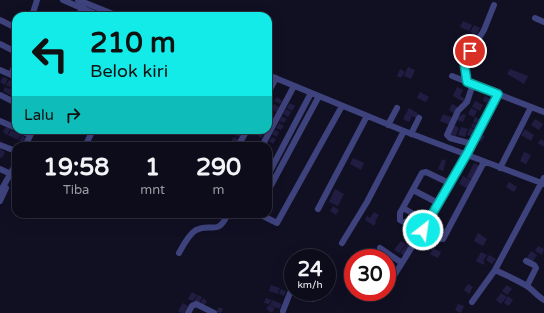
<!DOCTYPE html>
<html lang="id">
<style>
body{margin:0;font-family:"Varela Round",sans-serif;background:#1b1a27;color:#f1f3f6;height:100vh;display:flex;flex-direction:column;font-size:15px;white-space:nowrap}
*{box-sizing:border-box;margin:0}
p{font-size:13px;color:#9a9ba2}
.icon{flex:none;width:22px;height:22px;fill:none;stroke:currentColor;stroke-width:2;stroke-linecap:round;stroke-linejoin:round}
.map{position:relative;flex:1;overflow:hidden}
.sheet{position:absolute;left:12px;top:142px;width:260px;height:76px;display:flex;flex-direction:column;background:#0d0c1a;border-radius:12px;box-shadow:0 4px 16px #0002,0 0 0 1px #2d2c39}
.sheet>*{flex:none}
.hud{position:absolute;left:12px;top:12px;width:260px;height:122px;border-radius:12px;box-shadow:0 4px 16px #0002,0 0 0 1px #2d2c39;background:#12ebe8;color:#111;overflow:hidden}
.speed{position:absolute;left:284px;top:249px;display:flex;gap:8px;font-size:20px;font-weight:700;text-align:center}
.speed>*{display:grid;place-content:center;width:52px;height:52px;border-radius:50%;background:#0d0c1a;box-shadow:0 4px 16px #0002,0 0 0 1px #2d2c39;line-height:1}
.speed small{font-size:10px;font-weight:400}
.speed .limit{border:6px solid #d22;background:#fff;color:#111}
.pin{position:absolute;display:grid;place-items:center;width:34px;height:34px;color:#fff;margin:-17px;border:2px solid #fff;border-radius:50%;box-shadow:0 1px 4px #0007}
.me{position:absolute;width:44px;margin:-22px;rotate:30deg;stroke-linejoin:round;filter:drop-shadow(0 0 3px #0008)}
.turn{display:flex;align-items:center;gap:14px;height:84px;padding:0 12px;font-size:18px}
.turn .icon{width:52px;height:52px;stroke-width:2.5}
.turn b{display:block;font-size:28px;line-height:34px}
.then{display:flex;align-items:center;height:38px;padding:0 12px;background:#0003;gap:8px;font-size:15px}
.eta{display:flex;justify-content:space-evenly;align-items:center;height:68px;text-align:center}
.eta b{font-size:24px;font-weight:700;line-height:28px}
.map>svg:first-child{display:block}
.building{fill:#211d42}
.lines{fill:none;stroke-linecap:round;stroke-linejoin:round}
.street{stroke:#3e437e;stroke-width:6}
.route-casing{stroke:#0c9997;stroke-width:10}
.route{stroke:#12ebe8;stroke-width:7}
</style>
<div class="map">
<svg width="544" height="313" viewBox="0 0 544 313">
<rect width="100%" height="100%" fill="#111023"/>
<path class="building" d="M46,11L57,16H44Z
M463,21L472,25L469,31L460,27Z
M474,25L480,28L476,35L470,32Z
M408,67L415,70L411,79L404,76Z
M400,69L405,72L401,78L397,76Z
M510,69L528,76L524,84L507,74Z
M3,77L8,79L5,85L0,82Z
M9,80L13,82L10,87L6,85Z
M5,87L15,91L12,96L3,91Z
M457,87L463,90L460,96L466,99L464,102L453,96Z
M420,92L429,97L426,102L417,98Z
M485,96L493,101L490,105L483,101Z
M277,97L282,101L280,104L274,101Z
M475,101L483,105L480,111L472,107Z
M290,103L295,106L292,111L287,108Z
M274,104L279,107L277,112L271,109Z
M452,104L459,108L455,114L449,110Z
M409,108L419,114L416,118L412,116L409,122L403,119Z
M471,108L477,111L474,117L468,114Z
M286,109L291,112L288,117L283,114Z
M443,114L453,118L450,125L440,121Z
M462,114L466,115L463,122L457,120L458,115L461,116Z
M282,116L287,119L284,123L279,121Z
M475,117L481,120L479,124L473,122Z
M535,119L543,124L539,130L531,125Z
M279,123L284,126L281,130L276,128Z
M473,123L478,125L476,129L471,127Z
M454,125L459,128L455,137L449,134Z
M6,127L10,129L7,135L3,132Z
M461,127L468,129L465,137L458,135Z
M470,128L475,130L473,137L467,135Z
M525,129L534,135L531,141L521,135Z
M11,130L21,135L18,140L8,135Z
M238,130L242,133L239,137L235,135Z
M252,130L257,132L254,136L249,133Z
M275,130L279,132L277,137L272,134Z
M259,131L264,134L261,138L257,135Z
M480,134L485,136L481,142L477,140Z
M22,135L26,138L23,143L19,140Z
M234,137L239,140L236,144L231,141Z
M272,137L276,139L273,144L269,141Z
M541,139L544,141V147L538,143Z
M0,149L5,152L2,158L0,157Z
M524,152L531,155L526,164L520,161Z
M353,158L364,163L361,170L350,164Z
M442,159L446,161L443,171L438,169Z
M474,163L480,166L472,180L467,177Z
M463,176L472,181L468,189L459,184Z
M509,182L517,187L514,192L506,187Z
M335,189L344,194L338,206L329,202Z
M333,206L339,210L336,215L330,211Z
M374,212L379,215L375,221L376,222L374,226L365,220L367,216L370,218Z
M478,233L487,239L483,246L474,241Z
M401,241L406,244L399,253L394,250Z
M407,244L412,248L405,257L400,253Z
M538,246L544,249L542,255L535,251Z
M373,248L377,252L371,258L368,255Z
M433,248L441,252L438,258L430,254Z
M531,251L537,255L532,263L526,259Z
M481,252L487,255L483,261L485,262L483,265L476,261Z
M489,255L496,259L492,264L486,260Z
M389,258L393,262L390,266L387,264Z
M468,284L473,287L469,294L464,290Z
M271,285L280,288L278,294L269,291Z
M507,285L512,289L507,295L502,291Z
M281,289L286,291L284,296L279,294Z
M192,292L197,295L193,301L188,299Z
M501,293L507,297L501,304L496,300Z
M198,295L202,297L199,304L194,301Z
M508,296L513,300L509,306L504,303Z
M203,298L207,301L204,306L200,304Z
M266,298L271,300L269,304L264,303Z
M272,300L282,304L279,309L270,305Z
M183,303L188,306L184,313H181L178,311Z
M458,304L464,306L461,313L455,310Z
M269,305L275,308L272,313L266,309Z
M219,307L223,309L221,313L216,312Z"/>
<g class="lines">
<path class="street" d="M63,0L100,16
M78,0L118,16
M32,16L37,0
M78,16L83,6
M535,18L544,22
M0,20L16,28
M0,44L16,52
M0,70L16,77
M11,75L16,62
M268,75L404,131L544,184
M452,76L544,112
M467,82L464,62L484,30L494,5
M268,93L276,78
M0,95L16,103
M0,121L16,128
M388,125L397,108
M20,130L30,135
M411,134L419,118
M87,142L93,130
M472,144L450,138L447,135L458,111L467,102L473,84
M0,145L16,151
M25,146L33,130
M238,146L247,130
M262,146L294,86
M500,168L531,107
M0,169L11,174
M268,175L311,93
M544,178L495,270C506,275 517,280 527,286C533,290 537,296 544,300
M449,183L426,172L422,173L400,213V220L438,238L443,239L484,162
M413,190L438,203
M268,191L319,96
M0,192L16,164
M0,201L6,188
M403,208L428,222
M318,209L367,116
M259,214L277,223L342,106
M342,243L367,202L404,131
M380,248L402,263
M179,253C183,246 188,235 196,230C212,222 217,237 228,214
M526,261L534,265L536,268L527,286
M388,285C428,223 464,159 498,94
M297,292L313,299
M472,302L495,270
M283,311L290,293L293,291
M188,313L192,306L196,304L214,313"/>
</g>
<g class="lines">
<defs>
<path id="route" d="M423,230L468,152L498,94L467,82L464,62L470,51"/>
</defs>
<use href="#route" class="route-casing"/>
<use href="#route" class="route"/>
</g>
</svg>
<div class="speed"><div>24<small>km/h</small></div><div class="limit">30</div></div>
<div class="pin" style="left:470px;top:51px;background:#d93025"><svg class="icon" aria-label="arrive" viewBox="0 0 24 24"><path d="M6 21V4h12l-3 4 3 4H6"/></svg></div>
<svg class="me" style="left:423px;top:230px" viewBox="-20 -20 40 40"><circle r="17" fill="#12ebe8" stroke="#fff" stroke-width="3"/><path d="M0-11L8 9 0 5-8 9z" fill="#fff"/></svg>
<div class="hud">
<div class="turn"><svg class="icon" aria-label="left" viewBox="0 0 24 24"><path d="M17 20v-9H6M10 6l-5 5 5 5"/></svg><div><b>210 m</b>Belok kiri</div></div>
<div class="then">Lalu<svg class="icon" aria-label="right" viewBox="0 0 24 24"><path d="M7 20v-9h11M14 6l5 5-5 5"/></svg></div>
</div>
<section class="sheet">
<div class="eta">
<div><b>19:58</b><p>Tiba</p></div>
<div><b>1</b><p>mnt</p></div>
<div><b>290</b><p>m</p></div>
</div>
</section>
</div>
